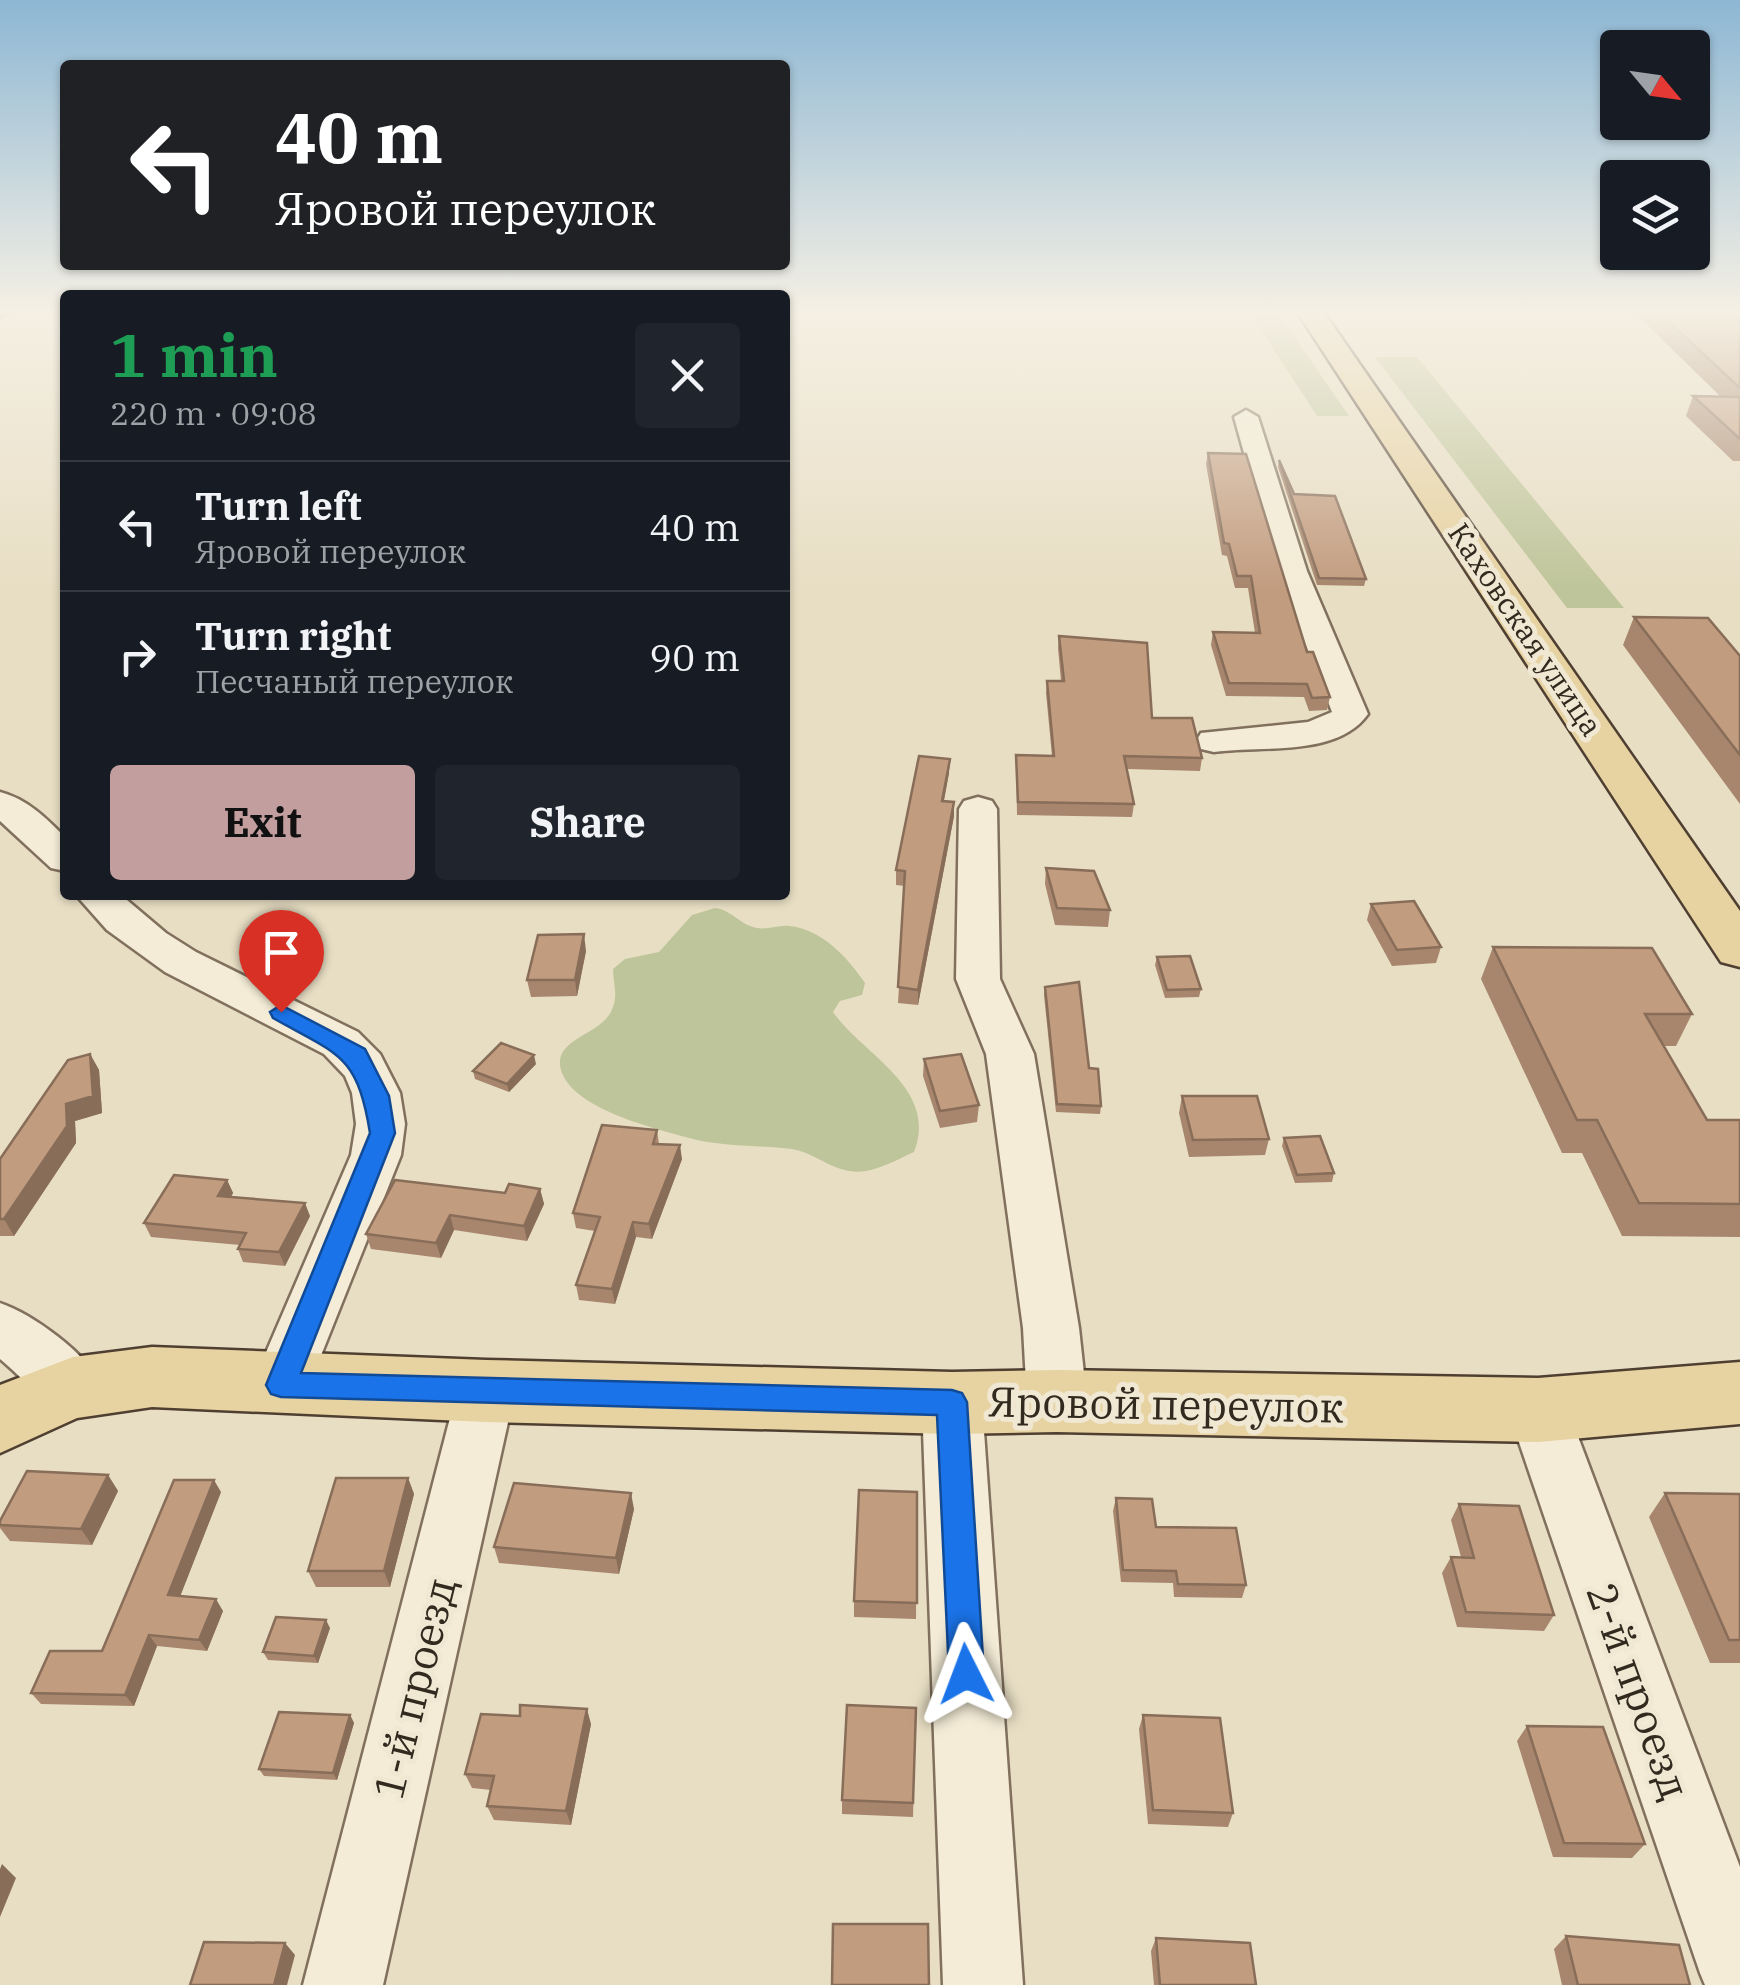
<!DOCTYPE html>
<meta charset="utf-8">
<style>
body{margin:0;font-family:"IBM Plex Serif",serif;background:#20242c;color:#f1f3f6;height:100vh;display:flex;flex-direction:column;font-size:38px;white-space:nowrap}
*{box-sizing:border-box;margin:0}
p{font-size:32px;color:#9ea1a6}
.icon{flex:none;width:55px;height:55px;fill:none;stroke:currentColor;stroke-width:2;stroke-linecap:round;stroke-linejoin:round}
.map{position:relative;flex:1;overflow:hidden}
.panel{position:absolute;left:60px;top:290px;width:730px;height:610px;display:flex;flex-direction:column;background:#171b24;border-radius:10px;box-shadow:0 2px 8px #0004}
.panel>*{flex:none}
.hud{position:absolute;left:60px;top:60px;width:730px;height:210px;border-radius:10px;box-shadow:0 2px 8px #0004;background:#202124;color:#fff;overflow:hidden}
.needle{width:65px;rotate:119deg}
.controls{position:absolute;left:1600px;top:30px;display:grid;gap:20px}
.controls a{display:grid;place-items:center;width:110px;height:110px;border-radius:10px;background:#171b24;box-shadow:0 2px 8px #0004;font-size:50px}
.pin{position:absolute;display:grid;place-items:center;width:85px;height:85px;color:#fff;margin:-102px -42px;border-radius:50% 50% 50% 0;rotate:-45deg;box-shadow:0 0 10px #0007}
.pin .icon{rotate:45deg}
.me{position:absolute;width:110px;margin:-55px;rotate:357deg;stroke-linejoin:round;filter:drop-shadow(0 0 8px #0008)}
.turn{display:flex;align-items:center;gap:35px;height:210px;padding:0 50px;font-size:45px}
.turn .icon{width:130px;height:130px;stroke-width:2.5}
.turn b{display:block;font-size:70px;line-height:85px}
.round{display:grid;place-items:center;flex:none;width:105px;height:105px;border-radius:10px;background:#20242c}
.headline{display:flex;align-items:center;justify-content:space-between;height:170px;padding:0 50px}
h1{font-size:60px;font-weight:700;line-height:75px;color:#1e9e55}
.button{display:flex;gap:20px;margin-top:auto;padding:20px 50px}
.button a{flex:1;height:115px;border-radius:10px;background:#c29e9f;color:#111;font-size:40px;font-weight:700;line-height:115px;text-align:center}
.button a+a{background:#20242c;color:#f1f3f6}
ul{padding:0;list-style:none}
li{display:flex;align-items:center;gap:30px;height:130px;padding:0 50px;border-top:2px solid #363941}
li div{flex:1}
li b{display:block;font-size:38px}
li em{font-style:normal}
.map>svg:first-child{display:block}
.green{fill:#bfc59a}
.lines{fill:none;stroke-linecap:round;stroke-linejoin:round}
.minor-casing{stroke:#80705d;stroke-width:5}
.major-casing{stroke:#4f3f31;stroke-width:5}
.minor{fill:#f4ecd6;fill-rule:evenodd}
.major{fill:#e7d2a1;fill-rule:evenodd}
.wall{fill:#a7866d}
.shaded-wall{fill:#886d59}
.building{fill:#c29c7f;stroke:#886d59;stroke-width:2.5}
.route{fill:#1a73e8;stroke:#114b97;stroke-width:2.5}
.labels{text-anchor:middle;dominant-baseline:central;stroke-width:10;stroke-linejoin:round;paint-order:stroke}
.far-street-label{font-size:30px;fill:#32291f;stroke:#f0e8d3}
.near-street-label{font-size:42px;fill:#32291f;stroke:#f0e8d3}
</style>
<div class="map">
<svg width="1740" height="1985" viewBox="0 0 1740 1985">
<rect width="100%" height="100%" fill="#e8dec4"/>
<path class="green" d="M1248,310H1276L1349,416H1317Z
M1375,357H1417L1624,608H1567Z
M715,908C732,910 740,925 757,928C767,930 779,925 789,926C822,929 848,958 865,983L862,995L840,1001L833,1012C863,1055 939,1088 914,1152C894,1161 871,1175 849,1171C829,1168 812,1152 792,1149C759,1145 725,1147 693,1139C657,1129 565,1108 560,1065C557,1037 605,1034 613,1007C618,994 613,982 613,969L625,959L659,952L692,915Z"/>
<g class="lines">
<defs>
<path id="minor" d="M1246,410L1258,417L1307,571L1368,714C1337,758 1260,745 1214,752L1201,749L1196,741L1201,733L1308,722L1332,712L1277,571L1234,417Z
M0,792C27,799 46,818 65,837V871L51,868L0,821Z
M978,797L992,801L997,809L1000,979L1034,1054L1079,1328L1087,1401L1078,1419L1057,1427L1036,1419L1027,1401L1023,1328L986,1054L956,979L959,809L964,801Z
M76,895H121L166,933L196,952L358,1032L380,1054L400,1093L405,1124L401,1155L302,1403L281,1410L260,1403L252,1385L351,1155L356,1124L352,1093L345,1076L324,1054L165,972L107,930Z
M0,1303C33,1314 87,1354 102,1385L94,1403C53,1417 30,1384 0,1359Z
M486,1366L507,1373L515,1391L383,1985H303L457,1391L465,1373Z
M952,1377L973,1385L982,1403L1023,1985H943L922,1403L931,1385Z
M1538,1384L1559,1392L1568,1410L1740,1867V1985H1705L1700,1973L1508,1410L1517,1392Z"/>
<path id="major" d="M1296,310H1322L1740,911V967L1721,962Z
M152,1347L486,1360L952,1372L1057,1370L1538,1378L1740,1362V1424L1538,1442L1057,1432L952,1434L486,1422L152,1407L77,1418L0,1453V1385L73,1357Z"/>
</defs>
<use href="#minor" class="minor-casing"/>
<use href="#major" class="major-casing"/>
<use href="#minor" class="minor"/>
<use href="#major" class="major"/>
</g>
<path class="wall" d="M1632,310H1740V461H1733L1686,416L1693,396H1720Z
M1208,453L1330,697L1327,710L1309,711L1304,697L1226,696L1211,645L1213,632L1255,633L1248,588H1235L1227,556L1222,555L1206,464Z
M1279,460L1294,494L1366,579L1364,586L1317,585L1278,467Z
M1634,617L1740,656V804L1623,645Z
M1059,636L1152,718L1202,758L1200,771L1127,769L1134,804L1132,817L1017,815L1016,755L1052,756L1046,693L1047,681H1061L1058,648Z
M949,773L944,801L954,802V816L918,1005L898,1003L905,886L896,885V870Z
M1046,868L1110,910L1108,927L1055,925L1045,884Z
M1371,904L1441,947L1436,963L1392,966L1367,920Z
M1493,947L1692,1014L1676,1046H1664L1707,1120H1740V1237L1622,1236L1582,1153H1562L1481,979Z
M586,951L577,996L531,997L527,980Z
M1157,957L1201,989L1199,997L1165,998L1155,965Z
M1045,987L1089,1068L1101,1106L1100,1114L1056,1112L1044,995Z
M90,1054L99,1070L102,1113L75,1121L76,1143L14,1236H0V1159Z
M924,1059L979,1105L977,1122L940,1128L923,1076Z
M536,1064L509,1092L475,1079L473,1071Z
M1182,1096L1269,1139L1265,1155L1189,1157L1179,1113Z
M657,1130L659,1144L682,1159L652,1239L636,1237L615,1304L579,1300L576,1285L595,1231L576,1228L573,1213Z
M1284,1138L1334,1173L1332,1182L1295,1183L1282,1146Z
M227,1180L233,1193L231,1197L310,1216L285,1266L243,1262L238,1249L240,1245L151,1237L144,1223Z
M540,1189L544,1204L527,1241L454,1230L441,1258L371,1249L366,1234L505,1193Z
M108,1475L118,1491L92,1545L10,1541L0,1528V1521Z
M408,1478L414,1494L390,1587H316L308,1571Z
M221,1492L180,1596L223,1611L207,1651L157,1646L134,1706L41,1704L31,1693L102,1651Z
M917,1492L916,1619L854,1617V1601Z
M1665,1493L1740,1494V1663H1710L1649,1517Z
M1116,1498L1156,1527L1246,1585L1242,1598L1174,1597L1173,1583L1121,1582L1113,1511Z
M1459,1504L1554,1615L1544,1631L1457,1627L1442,1573L1451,1557H1461L1451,1520Z
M634,1509L619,1574L499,1563L494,1547Z
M330,1628L318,1663L268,1660L263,1652Z
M916,1708L913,1817L842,1814V1800Z
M350,1715L354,1723L337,1780L264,1776L259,1769Z
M1143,1715L1233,1813L1228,1827L1148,1824L1139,1729Z
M591,1724L571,1825L494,1820L487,1806L491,1790L472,1788L465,1774Z
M1527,1726L1645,1844L1632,1858L1553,1857L1517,1741Z
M1566,1936L1690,1985H1562L1554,1949Z
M1156,1938L1256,1985H1154L1151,1951Z"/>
<path class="shaded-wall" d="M4,310H22L0,320V312Z
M950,759L949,773L941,815L942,801Z
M954,802V816L918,1005V990Z
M584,934L586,951L577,996L575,980Z
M90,1054L99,1070L102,1113L75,1121L76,1143L14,1236L4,1219L66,1104Z
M534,1055L536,1064L509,1092L507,1084Z
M680,1145L682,1159L652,1239L649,1224Z
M227,1180L233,1193L224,1209L218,1196Z
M540,1189L544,1204L527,1241L524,1226Z
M305,1203L310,1216L285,1266L279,1252Z
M450,1215L454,1230L441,1258L436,1243Z
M633,1222L636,1237L615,1304L612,1289Z
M108,1475L118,1491L92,1545L81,1529Z
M408,1478L414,1494L390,1587L384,1571Z
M214,1480L221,1492L176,1607L168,1595Z
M631,1493L634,1509L619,1574L616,1558Z
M216,1599L223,1611L207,1651L199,1640Z
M326,1620L330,1628L318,1663L314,1656Z
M149,1635L157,1646L134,1706L125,1695Z
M587,1709L591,1724L571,1825L566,1811Z
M350,1715L354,1723L337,1780L333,1773Z
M2,1864L16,1878L0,1917V1869Z
M285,1943L295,1955L287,1985H274Z"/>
<path class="building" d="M1656,310H1740V388Z
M1693,396L1740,397V439Z
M1208,453L1246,454L1307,652H1313L1330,697L1312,698L1307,684L1229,683L1213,632L1260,633L1251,576H1237L1229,544L1224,543Z
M1279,460L1294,494L1335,496L1366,579L1319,578Z
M1634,617L1708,618L1740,656V755Z
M1059,636L1147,643L1152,718H1192L1202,758L1124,756L1134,804L1018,802L1016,755L1054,756L1047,681H1064Z
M919,756L950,759L942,801L954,802L918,990L898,987L905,871L896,870Z
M1046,868L1094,871L1110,910L1057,908Z
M1414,901L1441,947L1397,950L1371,904Z
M584,934L575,980H527L538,935Z
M1493,947L1652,948L1692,1014H1645L1707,1120H1740V1204L1639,1203L1597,1120H1577Z
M1190,956L1201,989L1167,990L1157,957Z
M1079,982L1089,1068L1098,1069L1101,1106L1057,1104L1045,987Z
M501,1043L534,1055L507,1084L473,1071Z
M90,1054L93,1096L66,1104L67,1126L4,1219H0V1159L68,1060Z
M961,1054L979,1105L940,1111L924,1059Z
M1182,1096H1257L1269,1139L1193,1140Z
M602,1125L657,1130L653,1144L680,1145L649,1224L633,1222L612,1289L576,1285L600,1217L573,1213Z
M1320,1136L1334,1173L1297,1175L1284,1138Z
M174,1175L227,1180L218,1196L305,1203L279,1252L238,1249L246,1233L144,1223Z
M395,1180L505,1193L509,1184L540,1189L524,1226L450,1215L436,1243L366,1234Z
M27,1471L108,1475L81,1529L0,1525V1521Z
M336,1478H408L384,1571H308Z
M174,1480H214L168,1595L216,1599L199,1640L149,1635L125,1695L31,1693L50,1651H102Z
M514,1483L631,1493L616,1558L494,1547Z
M859,1490L917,1492V1603L854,1601Z
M1665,1493L1740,1494V1640H1729Z
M1116,1498L1152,1499L1156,1527L1236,1528L1246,1585L1178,1584L1176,1571L1123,1570Z
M1459,1504L1519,1506L1554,1615L1466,1612L1451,1557L1474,1558Z
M276,1617L326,1620L314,1656L263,1652Z
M520,1705L587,1709L566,1811L487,1806L494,1776L465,1774L481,1714L520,1716Z
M847,1705L916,1708L913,1803L842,1800Z
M279,1712L350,1715L333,1773L259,1769Z
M1143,1715L1220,1718L1233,1813L1153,1810Z
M1527,1726L1603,1727L1645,1844L1564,1843Z
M833,1924H928L929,1985H832Z
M1566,1936L1679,1945L1690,1985H1578Z
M1156,1938L1250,1943L1256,1985H1160Z
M204,1942L285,1943L274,1985H190Z"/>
<linearGradient id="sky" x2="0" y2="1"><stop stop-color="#8db7d4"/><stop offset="0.53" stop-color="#f5f0e4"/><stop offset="1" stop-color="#f5f0e4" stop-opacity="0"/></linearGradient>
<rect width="1740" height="588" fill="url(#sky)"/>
<path class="route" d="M281,1005L365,1049L389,1096L395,1133L301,1373L952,1390L962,1393L967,1402L984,1674L979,1687L966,1692L954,1687L949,1674L937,1415L281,1397L271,1394L266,1385L370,1133C357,1053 338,1055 273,1018L270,1012Z"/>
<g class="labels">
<g class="far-street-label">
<text transform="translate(1526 629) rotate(56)">Каховская улица</text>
</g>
<g class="near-street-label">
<text transform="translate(1166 1404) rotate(1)">Яровой переулок</text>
<text transform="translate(414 1688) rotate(-76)">1-й проезд</text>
<text transform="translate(1639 1691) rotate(70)">2-й проезд</text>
</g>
</g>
</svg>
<div class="controls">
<a><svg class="needle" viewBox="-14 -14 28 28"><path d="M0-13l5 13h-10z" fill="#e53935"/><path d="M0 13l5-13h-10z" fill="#9ea1a6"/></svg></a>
<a><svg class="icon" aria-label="layers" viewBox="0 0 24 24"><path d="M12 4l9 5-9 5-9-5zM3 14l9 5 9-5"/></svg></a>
</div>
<div class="pin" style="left:281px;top:1012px;background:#d93025"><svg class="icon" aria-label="arrive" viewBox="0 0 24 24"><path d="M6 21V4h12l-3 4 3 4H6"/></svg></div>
<svg class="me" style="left:966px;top:1674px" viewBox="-20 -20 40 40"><path d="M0-17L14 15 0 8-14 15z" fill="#1a73e8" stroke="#fff" stroke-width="4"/></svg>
<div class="hud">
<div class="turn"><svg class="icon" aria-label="left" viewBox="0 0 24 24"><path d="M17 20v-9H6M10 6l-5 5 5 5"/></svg><div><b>40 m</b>Яровой переулок</div></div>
</div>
<section class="panel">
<div class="headline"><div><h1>1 min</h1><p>220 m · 09:08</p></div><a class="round"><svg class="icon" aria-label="close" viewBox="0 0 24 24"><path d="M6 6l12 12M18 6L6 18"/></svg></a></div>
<ul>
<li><svg class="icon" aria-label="left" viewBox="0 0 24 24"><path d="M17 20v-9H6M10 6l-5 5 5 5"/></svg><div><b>Turn left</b><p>Яровой переулок</p></div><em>40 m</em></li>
<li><svg class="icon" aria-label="right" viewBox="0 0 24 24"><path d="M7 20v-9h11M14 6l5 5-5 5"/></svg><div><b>Turn right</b><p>Песчаный переулок</p></div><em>90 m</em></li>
</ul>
<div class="button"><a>Exit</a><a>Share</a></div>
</section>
</div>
